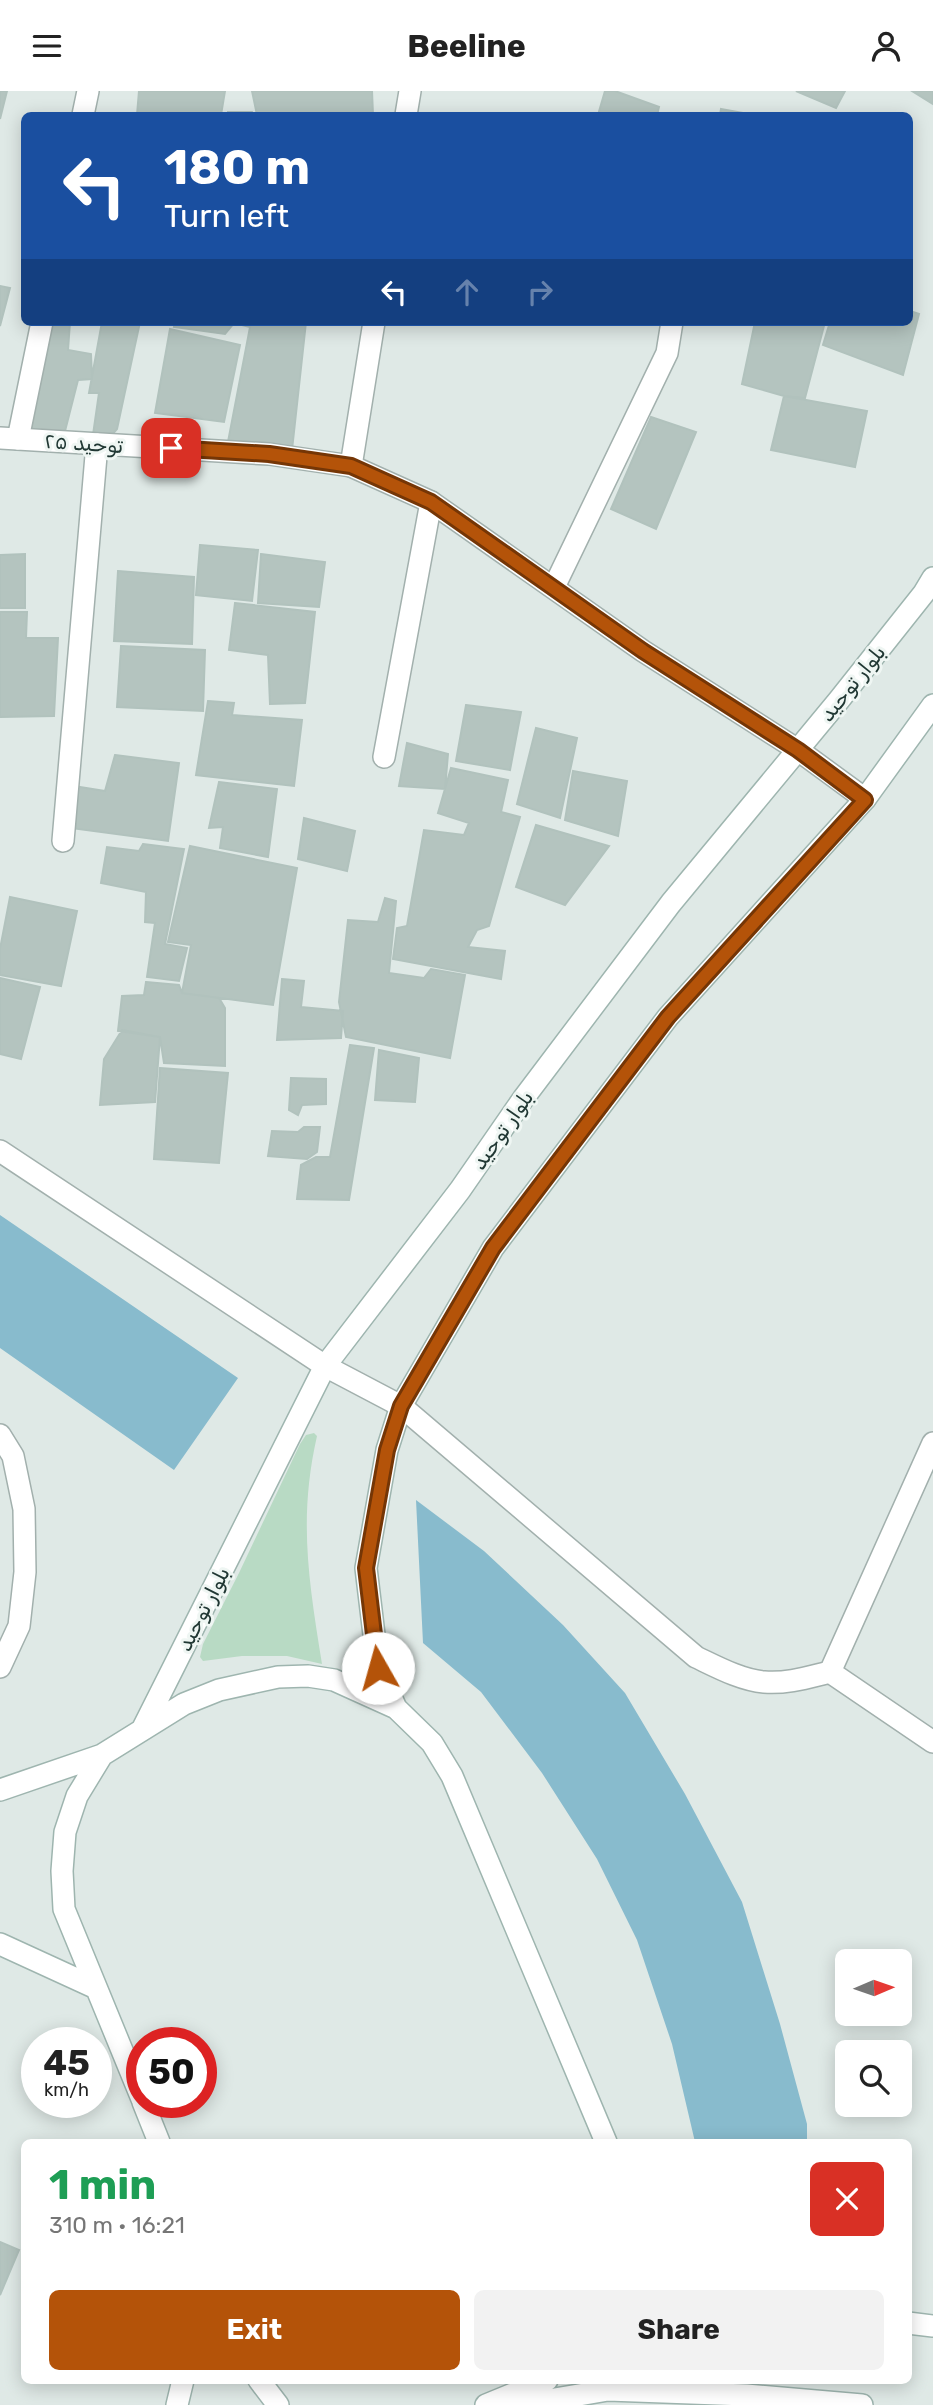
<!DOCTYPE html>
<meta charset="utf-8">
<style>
body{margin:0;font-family:Rubik,Cairo,sans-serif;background:#f2f2f2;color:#222;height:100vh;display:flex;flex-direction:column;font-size:26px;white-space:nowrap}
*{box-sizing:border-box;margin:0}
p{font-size:23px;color:#767676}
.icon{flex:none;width:38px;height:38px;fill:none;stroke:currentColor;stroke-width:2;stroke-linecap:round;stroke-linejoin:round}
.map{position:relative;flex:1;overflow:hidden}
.details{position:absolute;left:21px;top:2048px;width:891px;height:245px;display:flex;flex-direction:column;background:#fff;border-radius:10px;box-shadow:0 4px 18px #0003}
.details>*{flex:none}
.banner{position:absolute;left:21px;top:21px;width:892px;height:214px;border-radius:10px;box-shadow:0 4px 18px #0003;background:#1a4fa0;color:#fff;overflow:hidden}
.needle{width:46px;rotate:88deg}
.tools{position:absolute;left:835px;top:1858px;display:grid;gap:14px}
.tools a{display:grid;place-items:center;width:77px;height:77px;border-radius:10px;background:#fff;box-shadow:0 4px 18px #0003;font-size:35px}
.speed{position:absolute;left:21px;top:1936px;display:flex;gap:14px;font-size:35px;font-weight:700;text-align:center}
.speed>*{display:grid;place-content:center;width:91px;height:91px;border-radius:50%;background:#fff;box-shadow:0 4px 18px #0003;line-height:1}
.speed small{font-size:18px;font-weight:400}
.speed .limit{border:10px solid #d22;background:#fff;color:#111}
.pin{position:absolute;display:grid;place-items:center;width:60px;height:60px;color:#fff;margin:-30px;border-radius:14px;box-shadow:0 4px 10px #0006}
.me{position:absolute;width:77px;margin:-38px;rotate:353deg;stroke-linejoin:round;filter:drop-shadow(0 0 5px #0008)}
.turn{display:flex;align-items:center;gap:24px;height:147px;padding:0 28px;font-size:32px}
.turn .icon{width:91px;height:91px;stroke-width:2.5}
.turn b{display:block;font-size:49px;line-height:60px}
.lanes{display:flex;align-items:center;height:66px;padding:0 28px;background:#0003;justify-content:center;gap:35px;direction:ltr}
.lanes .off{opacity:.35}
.round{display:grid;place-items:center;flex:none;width:74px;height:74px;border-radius:10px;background:#f2f2f2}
.headline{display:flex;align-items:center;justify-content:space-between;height:119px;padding:0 28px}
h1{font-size:42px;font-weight:700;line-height:52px;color:#1e9e55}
.cta{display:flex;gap:14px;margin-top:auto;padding:14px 28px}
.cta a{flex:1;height:80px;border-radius:10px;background:#b45309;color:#fff;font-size:28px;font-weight:700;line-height:80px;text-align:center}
.cta a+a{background:#f2f2f2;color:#222}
header{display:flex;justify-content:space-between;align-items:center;height:91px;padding:0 28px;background:#fff;font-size:32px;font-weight:700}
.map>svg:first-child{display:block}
.green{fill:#b8dac4}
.water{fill:#88bbcd}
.building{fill:#b4c4bf;stroke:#b1c2bd;stroke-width:2}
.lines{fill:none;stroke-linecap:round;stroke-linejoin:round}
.minor-casing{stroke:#a2b0ad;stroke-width:24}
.tertiary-casing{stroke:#a2b0ad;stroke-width:24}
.secondary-casing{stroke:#9eb5af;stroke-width:24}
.minor{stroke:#fff;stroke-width:21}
.tertiary{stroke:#fff;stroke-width:21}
.secondary{stroke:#fff;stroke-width:21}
.route-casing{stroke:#753606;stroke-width:18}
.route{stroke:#b45309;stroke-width:12}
.labels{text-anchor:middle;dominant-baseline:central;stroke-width:6;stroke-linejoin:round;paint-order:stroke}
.street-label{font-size:21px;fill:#213834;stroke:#eff6f3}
</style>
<header><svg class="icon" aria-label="menu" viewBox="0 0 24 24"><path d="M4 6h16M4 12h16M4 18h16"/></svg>Beeline<svg class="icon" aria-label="person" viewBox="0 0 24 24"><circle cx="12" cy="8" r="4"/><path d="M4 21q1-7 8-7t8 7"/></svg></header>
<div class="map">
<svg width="933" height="2314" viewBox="0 0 933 2314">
<rect width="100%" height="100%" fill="#dfe9e6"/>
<path class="green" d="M314,1342L317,1345C298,1428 309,1491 322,1573L287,1565H242L203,1570L200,1566L203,1553L239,1482L300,1353L306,1344Z"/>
<path class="water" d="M0,1124L238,1287L174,1379L0,1257Z
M416,1409L484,1460L563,1534L625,1602L685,1703L742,1811L780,1933L807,2033V2051H695L672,1953L637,1849L597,1768L542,1682L481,1601L423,1552Z"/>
<path class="building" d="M0,0H7L0,28Z
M139,0H225L221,24H137Z
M252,0H372L373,24H257Z
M605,0H615L659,16L657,24H598Z
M796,0H845L836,17Z
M912,0H933V13Z
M721,18L754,24H720Z
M228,21H252L253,24H228Z
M0,195L10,197L0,235Z
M910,220L919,223L903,284L823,254L830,231H910Z
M48,231H70L68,259L91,263L92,288L78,289L64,344L24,342Z
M102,231H140L117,338L110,346L93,344L99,302H89Z
M175,231H251L250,236L234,232L225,243L174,236Z
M251,231H306L292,359L227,356Z
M755,231H825L805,307L784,305L742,293Z
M170,238L240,254L224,331L155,322Z
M784,305L867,320L855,376L771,359Z
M651,326L696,341L656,438L611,418Z
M200,454L258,459L252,510L196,504Z
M25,463V517H0V464Z
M261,463L325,471L319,516L258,512Z
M118,480L194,486L192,553L114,550Z
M235,512L315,521L305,612L270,613L268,564L229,559Z
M0,521H27L26,547H58L54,625L0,626Z
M121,555L205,559L203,620L117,616Z
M208,610L234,612L232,624L302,629L294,695L196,684Z
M466,614L521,621L510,679L456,670Z
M536,637L577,647L560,727L517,713Z
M407,652L448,663L445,698L399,695Z
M115,664L179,672L168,750L63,736L73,695L105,700Z
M451,677L508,689L501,721L520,726L489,835L477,839L468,856L505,860L501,888L393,868L397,837L407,835L424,739L464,744L469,732L438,722Z
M573,680L627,690L618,745L565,729Z
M219,691L277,698L268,766L220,757L223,736L209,737Z
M304,727L355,740L347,780L298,768Z
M536,734L609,755L565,814L516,796Z
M143,753L184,758L165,853L187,857L179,890L147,886L155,832L145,831L146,801L101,792L107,756L139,760Z
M190,755L297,777L273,914L182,902L191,854L168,851Z
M10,806L77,820L61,895L0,884V858Z
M385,807L396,810L389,882L424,887L431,878L465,884L450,967L346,946L339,911L348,829L378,831Z
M0,887L40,896L21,968L0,963Z
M282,888L304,890L301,916L343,920L341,947L277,949Z
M146,891L179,894L182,902L219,907L225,917V975L164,972L160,946L118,940L122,905L144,904Z
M122,939L160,946L155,1011L100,1014L104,968Z
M350,954L374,957L349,1109L297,1108L301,1074L316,1066H330Z
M379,959L419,967L415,1011L375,1009Z
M160,977L228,982L219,1072L154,1068Z
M291,987L326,988V1013L302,1014L298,1024L289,1019Z
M304,1036H320L317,1061L307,1068L268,1065L272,1040L298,1041Z
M0,2151L19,2159L0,2204Z"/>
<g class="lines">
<defs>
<path id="minor" d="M83,24L88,0
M406,24L410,0
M18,348L42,231
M351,375L374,231
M554,496L667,262L672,231
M384,666L431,411
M63,750L97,353
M0,1060L325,1275L401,1315L696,1566C717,1576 741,1589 764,1591C787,1593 809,1586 830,1581L933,1352
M0,1344L13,1365L24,1418L25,1481L19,1535L0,1576
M830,1581L933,1651"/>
<path id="tertiary" d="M0,347L269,363L351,375L431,411L643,560L798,659L865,708"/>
<path id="secondary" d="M396,1617L378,1577L366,1477L387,1359L401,1315L493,1157L668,926L865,708L933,614
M143,1637L325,1275L460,1099L523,1008L671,812L839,609L924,502L933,487
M0,1699L102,1664
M0,1853L96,1897
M142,2008L64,1818L62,1780L65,1741L77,1705L102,1664L184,1613L219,1599L278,1586L308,1585L334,1589L396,1617L432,1652L452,1685L606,2051
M143,2011L159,2051
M908,2232L933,2235
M259,2289L278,2314
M177,2314L183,2289
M486,2314L547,2289
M519,2314L608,2299L746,2304L862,2314"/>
</defs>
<use href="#minor" class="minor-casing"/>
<use href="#tertiary" class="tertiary-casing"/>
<use href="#secondary" class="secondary-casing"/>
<use href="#minor" class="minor"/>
<use href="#tertiary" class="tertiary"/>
<use href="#secondary" class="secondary"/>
</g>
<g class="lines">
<defs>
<path id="route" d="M171,357L269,363L351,375L431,411L643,560L798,659L865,709L668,926L493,1157L401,1315L387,1359L366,1477L378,1577"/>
</defs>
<use href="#route" class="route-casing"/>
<use href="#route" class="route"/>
</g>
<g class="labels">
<g class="street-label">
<text transform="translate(84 352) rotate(4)">توحید ۲۵</text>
<text transform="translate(852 592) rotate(-51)">بلوار توحید</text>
<text transform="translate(502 1039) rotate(-55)">بلوار توحید</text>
<text transform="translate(203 1518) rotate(-63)">بلوار توحید</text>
</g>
</g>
</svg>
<div class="tools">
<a><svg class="needle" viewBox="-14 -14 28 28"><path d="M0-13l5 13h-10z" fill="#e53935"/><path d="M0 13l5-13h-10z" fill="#767676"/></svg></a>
<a><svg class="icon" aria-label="search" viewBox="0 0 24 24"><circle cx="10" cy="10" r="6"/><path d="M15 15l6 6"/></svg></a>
</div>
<div class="speed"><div>45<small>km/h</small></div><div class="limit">50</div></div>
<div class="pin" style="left:171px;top:357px;background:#d93025"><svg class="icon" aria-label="arrive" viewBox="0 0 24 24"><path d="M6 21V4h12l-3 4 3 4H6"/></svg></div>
<svg class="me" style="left:378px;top:1577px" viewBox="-20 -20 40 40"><circle r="19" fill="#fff"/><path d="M0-13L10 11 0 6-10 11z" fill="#b45309"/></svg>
<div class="banner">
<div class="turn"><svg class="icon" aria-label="left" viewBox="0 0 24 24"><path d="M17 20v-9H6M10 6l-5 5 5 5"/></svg><div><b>180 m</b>Turn left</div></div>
<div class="lanes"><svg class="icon" aria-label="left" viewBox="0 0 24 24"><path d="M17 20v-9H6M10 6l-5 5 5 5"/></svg><svg class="icon off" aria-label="ahead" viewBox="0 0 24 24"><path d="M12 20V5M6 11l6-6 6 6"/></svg><svg class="icon off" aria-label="right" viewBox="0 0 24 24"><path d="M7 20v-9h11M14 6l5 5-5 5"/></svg></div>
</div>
<section class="details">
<div class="headline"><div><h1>1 min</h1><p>310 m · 16:21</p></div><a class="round" style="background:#d93025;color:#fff"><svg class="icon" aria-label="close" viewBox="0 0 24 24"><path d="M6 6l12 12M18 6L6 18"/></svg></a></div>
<div class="cta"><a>Exit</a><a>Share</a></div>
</section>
</div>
